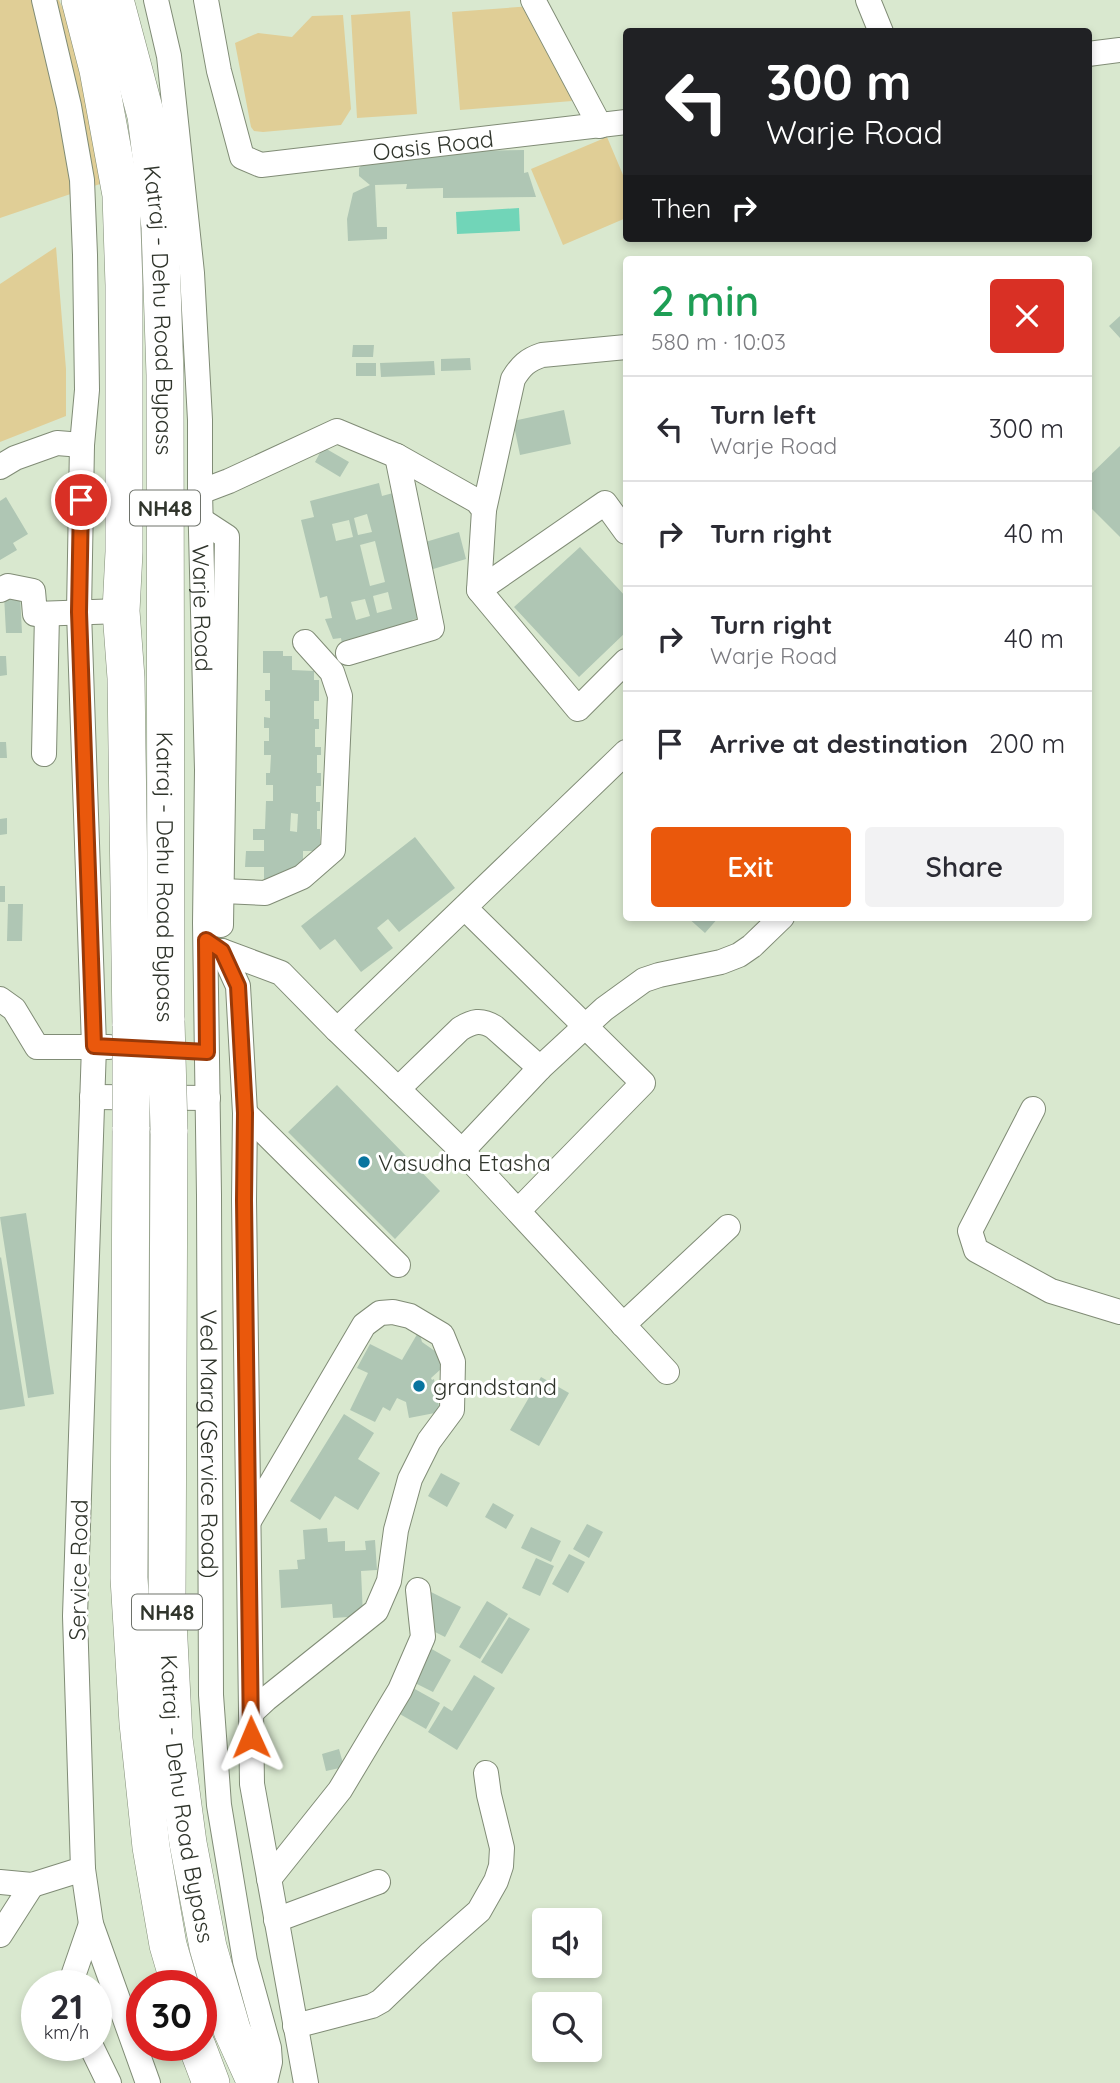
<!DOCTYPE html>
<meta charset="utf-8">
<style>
body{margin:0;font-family:Quicksand,sans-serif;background:#f2f2f3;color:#2b2b33;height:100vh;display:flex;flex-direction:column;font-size:26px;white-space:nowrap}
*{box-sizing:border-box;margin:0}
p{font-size:23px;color:#7c7c81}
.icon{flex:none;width:38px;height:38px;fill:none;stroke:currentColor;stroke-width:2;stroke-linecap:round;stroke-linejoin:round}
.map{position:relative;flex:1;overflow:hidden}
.drawer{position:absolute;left:623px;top:256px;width:469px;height:665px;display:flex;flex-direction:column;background:#fff;border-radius:7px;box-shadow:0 4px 10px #0003}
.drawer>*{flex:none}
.banner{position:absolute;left:623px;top:28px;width:469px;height:214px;border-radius:7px;box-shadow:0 4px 10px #0003;background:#202124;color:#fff;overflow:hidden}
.fabs{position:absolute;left:532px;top:1908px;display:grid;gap:14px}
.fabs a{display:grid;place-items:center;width:70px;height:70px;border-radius:7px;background:#fff;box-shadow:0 4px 10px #0003;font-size:35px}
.speed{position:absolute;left:21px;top:1970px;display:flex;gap:14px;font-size:35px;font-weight:700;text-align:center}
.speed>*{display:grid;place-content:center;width:91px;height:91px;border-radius:50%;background:#fff;box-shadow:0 4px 10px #0003;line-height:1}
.speed small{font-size:18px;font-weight:400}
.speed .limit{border:10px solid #d22;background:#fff;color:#111}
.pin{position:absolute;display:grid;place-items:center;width:60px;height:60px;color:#fff;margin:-30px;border:4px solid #fff;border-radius:50%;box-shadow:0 2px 7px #0007}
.me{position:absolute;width:77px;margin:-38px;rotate:359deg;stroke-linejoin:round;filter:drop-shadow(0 0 5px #0008)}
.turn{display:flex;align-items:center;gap:24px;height:147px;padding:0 28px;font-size:32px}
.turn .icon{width:91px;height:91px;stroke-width:2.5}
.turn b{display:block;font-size:49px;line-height:60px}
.then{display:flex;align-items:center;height:66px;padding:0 28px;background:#0003;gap:14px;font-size:26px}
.round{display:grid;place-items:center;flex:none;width:74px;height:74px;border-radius:7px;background:#f2f2f3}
.overview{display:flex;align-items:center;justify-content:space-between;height:119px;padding:0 28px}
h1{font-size:42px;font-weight:600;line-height:52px;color:#1e9e55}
.action{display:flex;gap:14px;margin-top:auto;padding:14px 28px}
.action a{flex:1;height:80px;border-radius:7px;background:#ea580c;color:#fff;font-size:28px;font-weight:600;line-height:80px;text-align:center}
.action a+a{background:#f2f2f3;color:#2b2b33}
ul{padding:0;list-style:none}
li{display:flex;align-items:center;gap:21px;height:105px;padding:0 28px;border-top:2px solid #e1e1e2}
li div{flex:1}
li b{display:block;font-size:26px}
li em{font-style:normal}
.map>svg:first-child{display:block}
.green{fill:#e0ce96}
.water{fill:#71d5b8}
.building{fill:#afc6b4;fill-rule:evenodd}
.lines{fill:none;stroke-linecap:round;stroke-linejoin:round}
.minor-casing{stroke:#808c76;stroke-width:26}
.highway-casing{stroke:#808c76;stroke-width:38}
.minor{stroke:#fff;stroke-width:24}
.highway{stroke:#fff;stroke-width:37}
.highway-bridge-casing{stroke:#808c76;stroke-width:38;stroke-linecap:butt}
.highway-bridge{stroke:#fff;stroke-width:37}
.route-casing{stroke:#983908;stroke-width:18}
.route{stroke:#ea580c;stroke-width:12}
.poi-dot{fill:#08749f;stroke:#fff;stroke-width:2.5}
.labels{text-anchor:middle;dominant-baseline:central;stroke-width:6;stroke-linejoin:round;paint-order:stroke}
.shield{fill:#fff;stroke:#6e726b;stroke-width:2}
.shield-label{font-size:21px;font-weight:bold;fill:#30352c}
.street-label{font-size:23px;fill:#30352c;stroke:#fff}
.poi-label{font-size:23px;fill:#30352c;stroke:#fff;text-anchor:start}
</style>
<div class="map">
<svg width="1120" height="2083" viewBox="0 0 1120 2083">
<rect width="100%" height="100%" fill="#d9e8cf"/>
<path class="green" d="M0,0H59L87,63L100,184L0,218Z
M532,6L572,101L460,110L452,12Z
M410,11L417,114L357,118L351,15Z
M343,15L351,109L341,125L263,132L254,131L251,127L235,43L258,33L292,37L312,16Z
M607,137L626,182V218L563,245L531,169Z
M56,247L66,369V416L0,442V284Z"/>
<path class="water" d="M519,208L520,231L457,234L456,212Z"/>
<path class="building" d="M524,150V173L528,172L536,197L443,198V188L406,189L407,184L375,185L377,227H387V239L348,241L347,219L353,193L370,185L359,176V168L370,156L406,152Z
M1120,316V338L1109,326Z
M353,345H374L373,357H352Z
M470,358L471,370L441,371V359Z
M434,361L435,375L381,377L380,363Z
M356,363H376V376H356Z
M564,410L571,444L520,455L513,421Z
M1120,446V537L1088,505V477Z
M323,447L349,462L340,477L315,462Z
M379,483L382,496L393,493L423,617L412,620L415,632L343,650L341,638L333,639L325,619L332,618L327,596L320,598L301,520L314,517L310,501ZM367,514L372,532L358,535L354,518ZM349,520L353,537L336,541L332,524ZM375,541L385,582L370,586L360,545ZM388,592L392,609L377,613L373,596ZM365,599L370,616L356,620L351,602Z
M6,497L28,534L13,543L17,550L0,560V501Z
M459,532L466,559L430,570L422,543Z
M580,547L626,597V632L579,677L514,607Z
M20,594L22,633H6L4,595Z
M263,651H283V656H292V670L314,671V680H319V701H314V719H319V729H315V747H321V755H317V773H321V786H316V802H320V811H317V829H320V851H303V867H295V873L264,886V867H245L246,851H264V840H253V829H265L266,801H273V785H266V773H270L271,755H264V741H269V728H264V717L270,718V701H265V690H270V673H263ZM291,813L298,814L297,832L290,831Z
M0,656H6L7,675L0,676Z
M0,742H6L7,758H0Z
M7,818V834L0,835V819Z
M415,837L455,888L399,932L388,919L377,928L393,948L361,972L335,939L320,950L301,926Z
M0,886H5V902H0Z
M8,904H23L22,941H7Z
M687,917H719L705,933Z
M337,1085L440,1191L395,1239L288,1132Z
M26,1213L54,1394L28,1398L0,1217Z
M1,1257L25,1406L0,1410V1258Z
M419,1331L422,1342L442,1356L441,1369L431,1378L432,1380L434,1379L440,1412L409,1418L406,1402L397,1398L390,1411L383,1407L375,1422L350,1410L368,1373L357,1368L370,1344L402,1360Z
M541,1377L569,1393L539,1446L510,1430Z
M344,1414L374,1433L358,1459L380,1473L358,1510L335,1496L320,1520L290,1501Z
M441,1473L460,1483L447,1507L428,1496Z
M493,1503L514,1515L506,1529L485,1517Z
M587,1524L603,1532L589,1558L573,1549Z
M531,1527L561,1541L551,1562L521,1548Z
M327,1528L328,1542L345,1541V1551L366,1550L365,1541L375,1540L377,1570L361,1571L363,1616L333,1618L332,1604L281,1608L279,1570L298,1569L297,1560L305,1559L303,1530Z
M569,1554L585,1562L568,1593L552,1584Z
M536,1558L554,1566L540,1596L522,1588Z
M431,1592L461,1607L445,1637L427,1628V1600Z
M487,1601L508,1614L480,1659L459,1647Z
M509,1617L530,1629L502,1674L481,1662Z
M430,1648L451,1660L433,1692L415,1683Z
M474,1675L495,1688L457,1750L428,1732L444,1706L452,1711Z
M413,1688L440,1703L426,1729L398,1713Z
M339,1749L344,1767L326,1771L322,1754Z"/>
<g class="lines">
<defs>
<g id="minor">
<path d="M44,0L69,106L82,180L85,255L87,390L82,445L79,612L94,1046L75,1616L83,1869L91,1924L148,2083"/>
<path id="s1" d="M156,0L169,56L192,273L200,420V492L207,770L205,923L209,1195L211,1695L219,1805L245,1961L269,2048L270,2062L265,2083"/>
<path id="s2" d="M206,0L219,71L242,157L261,165L626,122"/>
<path d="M533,0L600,126"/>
<path d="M868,0L881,32"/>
<path d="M1088,54L1120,50"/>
<path d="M0,467L15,458L57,443L82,445"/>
<path d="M200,492L229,481L337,431L397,456L477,501L484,510L479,590L578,709L626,661"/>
<path d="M484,510L513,379C521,366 527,360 542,355L626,347"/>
<path d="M201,520L227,537L221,925"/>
<path d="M0,590L8,586L33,591L35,614L121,611"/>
<path d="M479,590L605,503L626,532"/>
<path d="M348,653L432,628L397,456"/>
<path d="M44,754L47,614"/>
<path d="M223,891L265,893L302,877L333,850L340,696L332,672L305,642"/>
<path d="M465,908L643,1083L518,1211"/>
<path d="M222,951L238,986L245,1113L244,1200L252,1784L306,2083"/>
<path d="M222,951L281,973L337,1030L462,1151L667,1372"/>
<path d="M0,999L14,1009L37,1047H109"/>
<path d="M337,1030L626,752"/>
<path d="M398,1089L460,1029C473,1021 481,1019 494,1027L540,1068"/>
<path d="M92,1097L208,1098"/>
<path d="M1033,1109L970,1231L976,1250L1051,1291L1120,1312"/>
<path d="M245,1113L398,1265"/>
<path d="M462,1151L540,1068L604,1009L644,980L659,975L721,962L739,955L752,946L782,917"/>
<path d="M623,1325L728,1227"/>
<path d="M249,1521L364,1325L380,1313L393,1312L410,1316L442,1335L453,1362L452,1410L429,1441L410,1479L396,1530L389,1581L376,1611L266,1699L251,1713"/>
<path d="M269,1879L340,1790L400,1690L423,1637L418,1590"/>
<path d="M0,1882L32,1885L83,1869"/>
<path d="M276,1920L378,1882"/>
<path d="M0,1935L32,1885"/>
<path d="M73,1986L72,1979L91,1924"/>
<path d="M295,2026L372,2006L381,2001L431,1953L479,1911L496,1881L501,1866L502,1848L489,1795L486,1773"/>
<path d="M91,2046L109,2083"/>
</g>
<g id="highway">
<path d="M80,0L98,70L121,195L124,285V552L121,611L126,678L131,1026"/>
<path id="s3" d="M115,0L146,116L160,227L165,375L166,1021"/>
<path d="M131,1127L129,1578L138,1723L151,1847L168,1945L180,1986"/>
<path id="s4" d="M169,1130L167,1601L174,1739L188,1843L208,1947L232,2030L256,2083"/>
<path d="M197,2046L211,2083"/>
</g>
</defs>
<use href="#minor" class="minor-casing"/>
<use href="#highway" class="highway-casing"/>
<use href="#minor" class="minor"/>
<use href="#highway" class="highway"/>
<defs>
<path id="highway-bridge" d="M166,1021L169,1130
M131,1026V1127"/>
</defs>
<use href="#highway-bridge" class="highway-bridge-casing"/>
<use href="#highway-bridge" class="highway-bridge"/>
</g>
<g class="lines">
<defs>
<path id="route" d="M81,500L79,612L94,1046L207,1052L206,940L222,951L238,986L245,1113L244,1200L251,1737"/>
</defs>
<use href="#route" class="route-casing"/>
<use href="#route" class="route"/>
</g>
<g class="poi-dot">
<circle cx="364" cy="1162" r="7"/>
<circle cx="419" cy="1386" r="7"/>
</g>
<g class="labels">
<g class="shield">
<rect x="130" y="490.5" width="70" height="35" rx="5"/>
<rect x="132" y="1594.5" width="70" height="35" rx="5"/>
</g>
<g class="shield-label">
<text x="165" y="508">NH48</text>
<text x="167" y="1612">NH48</text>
</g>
<g class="street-label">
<text stroke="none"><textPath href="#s2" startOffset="355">Oasis Road</textPath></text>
<text stroke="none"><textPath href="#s3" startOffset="315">Katraj - Dehu Road Bypass</textPath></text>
<text stroke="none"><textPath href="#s1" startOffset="611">Warje Road</textPath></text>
<text stroke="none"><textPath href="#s3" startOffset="882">Katraj - Dehu Road Bypass</textPath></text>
<text stroke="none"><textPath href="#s1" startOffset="1447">Ved Marg (Service Road)</textPath></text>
<text transform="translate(78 1570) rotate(-89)">Service Road</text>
<text stroke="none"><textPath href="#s4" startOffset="670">Katraj - Dehu Road Bypass</textPath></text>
</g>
<g class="poi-label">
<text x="378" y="1162">Vasudha Etasha</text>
<text x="433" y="1386">grandstand</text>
</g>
</g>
</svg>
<div class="fabs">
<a><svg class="icon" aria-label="sound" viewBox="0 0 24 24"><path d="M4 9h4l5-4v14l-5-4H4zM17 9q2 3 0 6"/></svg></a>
<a><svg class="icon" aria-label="search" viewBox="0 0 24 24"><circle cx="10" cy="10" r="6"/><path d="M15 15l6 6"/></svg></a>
</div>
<div class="speed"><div>21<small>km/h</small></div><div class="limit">30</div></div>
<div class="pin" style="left:81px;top:500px;background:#d93025"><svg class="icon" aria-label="arrive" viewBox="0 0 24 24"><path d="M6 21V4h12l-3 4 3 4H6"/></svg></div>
<svg class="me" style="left:251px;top:1737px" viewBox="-20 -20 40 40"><path d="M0-17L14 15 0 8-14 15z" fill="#ea580c" stroke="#fff" stroke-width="4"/></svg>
<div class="banner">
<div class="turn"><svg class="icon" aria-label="left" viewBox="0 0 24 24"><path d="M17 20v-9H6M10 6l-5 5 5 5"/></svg><div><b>300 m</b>Warje Road</div></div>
<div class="then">Then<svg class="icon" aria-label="right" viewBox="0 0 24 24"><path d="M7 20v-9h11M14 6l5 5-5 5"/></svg></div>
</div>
<section class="drawer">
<div class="overview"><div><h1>2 min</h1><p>580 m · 10:03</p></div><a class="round" style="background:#d93025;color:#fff"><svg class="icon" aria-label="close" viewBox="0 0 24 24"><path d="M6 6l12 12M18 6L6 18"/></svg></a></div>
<ul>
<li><svg class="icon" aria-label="left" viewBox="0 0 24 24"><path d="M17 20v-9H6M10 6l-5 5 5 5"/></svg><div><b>Turn left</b><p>Warje Road</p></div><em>300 m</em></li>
<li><svg class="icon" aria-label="right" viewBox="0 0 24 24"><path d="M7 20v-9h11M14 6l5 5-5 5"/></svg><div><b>Turn right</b></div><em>40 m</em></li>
<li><svg class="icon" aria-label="right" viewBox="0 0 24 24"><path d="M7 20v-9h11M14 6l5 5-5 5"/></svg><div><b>Turn right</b><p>Warje Road</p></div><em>40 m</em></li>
<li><svg class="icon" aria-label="arrive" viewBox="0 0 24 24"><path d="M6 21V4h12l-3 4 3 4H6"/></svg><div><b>Arrive at destination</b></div><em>200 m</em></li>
</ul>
<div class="action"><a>Exit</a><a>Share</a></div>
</section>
</div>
